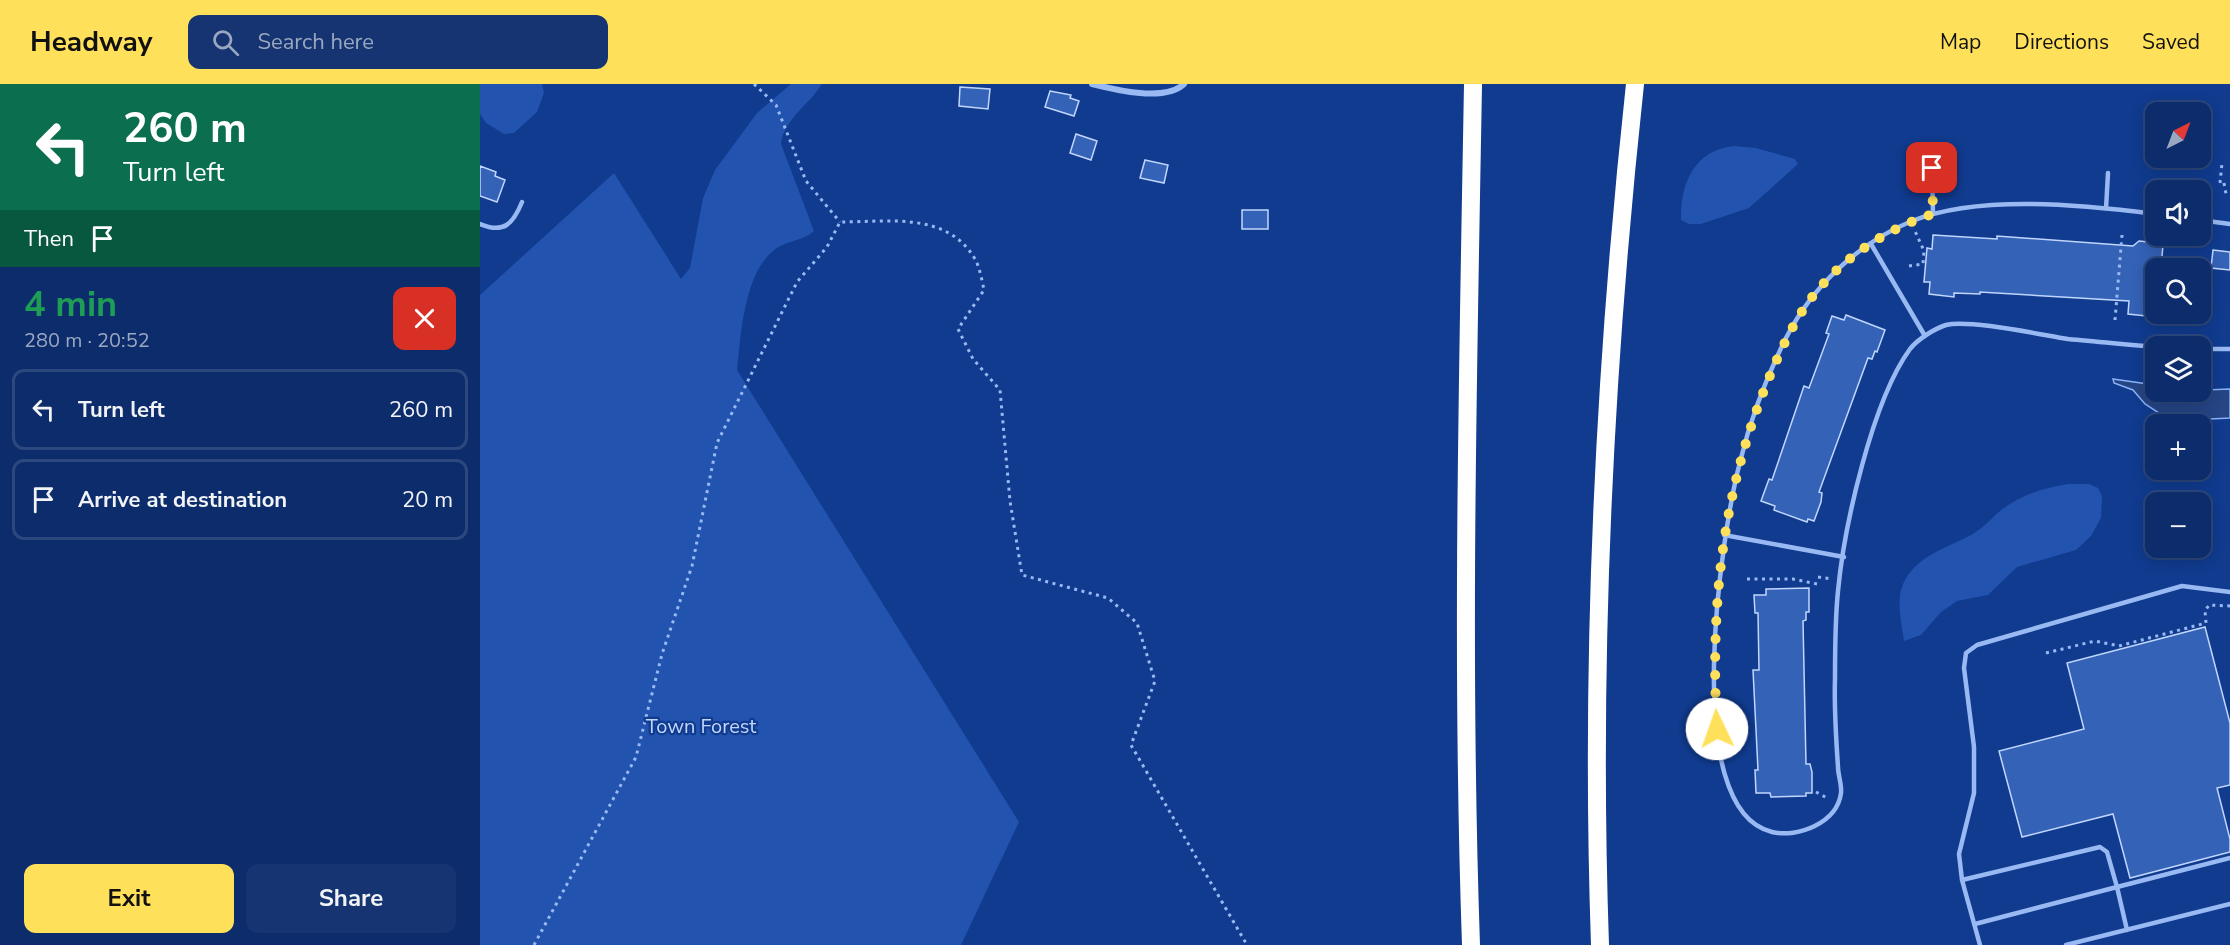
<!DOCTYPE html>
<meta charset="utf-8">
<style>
body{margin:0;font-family:"Nunito Sans",sans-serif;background:#153471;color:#f1f3f6;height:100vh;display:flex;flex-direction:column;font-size:22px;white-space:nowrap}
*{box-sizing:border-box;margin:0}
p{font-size:20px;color:#9aa7c1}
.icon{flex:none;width:33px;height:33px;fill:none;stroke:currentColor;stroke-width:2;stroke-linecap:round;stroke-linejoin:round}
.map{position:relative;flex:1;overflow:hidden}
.sheet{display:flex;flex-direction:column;background:#0c2c6b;width:480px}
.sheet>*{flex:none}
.banner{background:#0b6e4f;color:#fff;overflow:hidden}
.needle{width:39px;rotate:42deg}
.buttons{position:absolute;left:1665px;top:18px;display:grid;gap:12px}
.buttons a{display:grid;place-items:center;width:66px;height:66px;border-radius:12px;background:#0c2c6b;box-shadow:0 3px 15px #0003,0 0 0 2px #2c487e;font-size:30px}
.pin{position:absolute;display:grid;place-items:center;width:51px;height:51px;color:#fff;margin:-26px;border-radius:12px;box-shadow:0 3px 9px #0006}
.me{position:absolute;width:66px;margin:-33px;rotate:357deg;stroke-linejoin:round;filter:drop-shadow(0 0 4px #0008)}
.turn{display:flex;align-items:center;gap:21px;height:126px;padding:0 24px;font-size:27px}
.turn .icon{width:78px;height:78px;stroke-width:2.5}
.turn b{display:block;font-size:42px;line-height:51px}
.then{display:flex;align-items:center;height:57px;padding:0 24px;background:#0003;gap:12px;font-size:22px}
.round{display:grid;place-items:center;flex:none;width:63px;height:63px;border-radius:12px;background:#153471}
.headline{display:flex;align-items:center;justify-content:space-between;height:102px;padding:0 24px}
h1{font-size:36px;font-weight:700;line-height:45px;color:#1e9e55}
.button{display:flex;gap:12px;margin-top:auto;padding:12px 24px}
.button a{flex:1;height:69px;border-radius:12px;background:#ffe05b;color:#111;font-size:24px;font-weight:700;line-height:69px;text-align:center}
.button a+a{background:#153471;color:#f1f3f6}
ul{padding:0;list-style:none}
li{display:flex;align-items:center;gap:18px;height:81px;margin:0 12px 9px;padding:0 12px;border:3px solid #2c487e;border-radius:12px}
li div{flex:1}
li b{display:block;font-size:22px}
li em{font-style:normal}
header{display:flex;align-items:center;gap:36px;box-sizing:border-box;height:84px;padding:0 30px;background:#ffe05b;color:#111}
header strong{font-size:28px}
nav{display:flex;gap:33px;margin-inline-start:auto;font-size:21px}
.search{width:420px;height:54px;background:#153471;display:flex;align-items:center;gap:15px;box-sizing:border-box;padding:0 21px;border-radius:12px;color:#9aa7c1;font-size:22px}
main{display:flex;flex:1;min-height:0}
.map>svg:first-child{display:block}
.green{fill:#2153af}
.water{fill:#254585;stroke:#8bb2f7;stroke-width:1.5}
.building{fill:#3462b7;stroke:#c1d6fd;stroke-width:1.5}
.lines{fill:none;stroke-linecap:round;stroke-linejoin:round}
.path{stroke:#99b9f3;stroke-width:3;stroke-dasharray:3 4.5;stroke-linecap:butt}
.lane{stroke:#99b9f3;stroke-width:4.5}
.street{stroke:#99b9f3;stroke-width:6}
.highway{stroke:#fff;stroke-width:18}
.route{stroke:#ffe05b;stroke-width:10;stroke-dasharray:0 18}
.labels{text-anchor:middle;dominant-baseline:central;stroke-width:4.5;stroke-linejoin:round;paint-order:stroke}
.park-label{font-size:20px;fill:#c1d6fd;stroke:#103b8f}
</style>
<header>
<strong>Headway</strong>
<div class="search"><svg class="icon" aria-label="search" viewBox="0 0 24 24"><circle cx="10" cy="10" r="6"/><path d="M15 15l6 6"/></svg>Search here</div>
<nav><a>Map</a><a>Directions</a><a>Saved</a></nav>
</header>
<main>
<section class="sheet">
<div class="banner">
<div class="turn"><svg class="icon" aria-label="left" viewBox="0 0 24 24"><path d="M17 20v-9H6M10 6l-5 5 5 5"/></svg><div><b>260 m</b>Turn left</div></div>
<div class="then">Then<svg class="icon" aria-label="arrive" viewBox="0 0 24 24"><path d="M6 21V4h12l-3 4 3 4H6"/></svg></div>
</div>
<div class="headline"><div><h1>4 min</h1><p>280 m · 20:52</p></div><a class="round" style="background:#d93025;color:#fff"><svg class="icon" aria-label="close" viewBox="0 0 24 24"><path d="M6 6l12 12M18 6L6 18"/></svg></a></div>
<ul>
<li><svg class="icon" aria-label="left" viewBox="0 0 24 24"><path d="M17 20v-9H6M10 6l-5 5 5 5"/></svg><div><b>Turn left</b></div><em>260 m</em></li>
<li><svg class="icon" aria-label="arrive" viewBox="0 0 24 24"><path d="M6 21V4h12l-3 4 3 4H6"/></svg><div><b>Arrive at destination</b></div><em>20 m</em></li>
</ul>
<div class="button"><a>Exit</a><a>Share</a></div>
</section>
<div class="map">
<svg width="1750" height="861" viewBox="0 0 1750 861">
<rect width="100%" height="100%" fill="#103b8f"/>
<path class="green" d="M0,0H62L64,9L57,28L34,49L24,50L6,39L0,30Z
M311,0H342C329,21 304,35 301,60L334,147C323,157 309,156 297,164C264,186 261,250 257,286L539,738L481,861H0V211L134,89L201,195L210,184L223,114L235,86L277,29Z
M1254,62L1276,64L1315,75L1318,80L1269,124L1221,140H1209L1201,136C1200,100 1214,66 1254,62Z
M1588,400H1609L1618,404L1622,412L1621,434L1611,452L1596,466L1537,483L1508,511L1477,517L1461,528L1441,551L1424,557C1422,542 1417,522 1421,506C1431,473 1465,465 1491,451C1502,445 1511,435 1520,427C1540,411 1563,404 1588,400Z"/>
<path class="water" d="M1633,295L1675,301L1676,308L1750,305V334L1691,337L1665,320L1653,306L1634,299Z"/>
<path class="building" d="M480,3L510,5L508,25L479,22Z
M570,7L591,11L590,14L599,17L594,32L565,23Z
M596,50L617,57L611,76L590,69Z
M665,76L688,81L684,99L660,94Z
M0,82L16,88L15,92L25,96L17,118L0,112Z
M762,126H788V145H762Z
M1453,151L1517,155V152L1653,162L1659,157L1679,159L1683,161L1681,184H1676V233L1648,230L1649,217L1500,208V210L1474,209V213L1449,210L1450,198H1444L1447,164L1452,165Z
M1733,166L1750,168V186L1731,184Z
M1366,231L1405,246L1397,268L1395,267L1392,275L1388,274L1339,408L1342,409L1341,418L1334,437L1328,435L1327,438L1294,426L1295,422L1281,417L1289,395L1292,396L1324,302L1329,304L1349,250L1346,249L1352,232L1364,236Z
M1329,504V528H1326V536L1323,537L1326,680H1330L1332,688V709H1326V712L1291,713L1290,709H1276L1275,686H1278L1273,586H1279L1278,529H1275L1274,511H1286V505Z
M1725,543L1750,639V701L1737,704L1750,755V768L1650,794L1633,730L1542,753L1519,667L1604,645L1587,579Z"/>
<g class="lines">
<path class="path" d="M274,0L296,21L326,97L360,138
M1740,99L1742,79
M1744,99L1746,110
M1429,182L1443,180L1444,167L1435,147
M1635,236L1642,151
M1338,493L1352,495
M1267,495H1313L1337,500
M1566,569L1615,557L1639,562L1726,539L1725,527L1729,521L1750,522
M1336,708L1349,715
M54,861L156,673L182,570L212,482L237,359L317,198L347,163L360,138C407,138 467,127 495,175C500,184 502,197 504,206L478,245L493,275L520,306L530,417L542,491L628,514L657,539L675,597L651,661L767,861"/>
<path class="lane" d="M1452,84L1453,130
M1626,125L1628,89
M1676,130C1604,121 1499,110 1432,137C1378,159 1332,203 1306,254C1287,292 1270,337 1260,378C1242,446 1198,726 1292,748C1318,754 1357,739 1361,709C1362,701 1358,691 1358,683C1356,654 1354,624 1355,595C1355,566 1355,536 1358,507C1364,443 1392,317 1430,265C1438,255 1454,245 1466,241C1488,235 1562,251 1588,255C1617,258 1646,260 1676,263
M1720,136L1750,140
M0,140C24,150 33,140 42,118
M1391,160L1445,252
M1720,265H1750
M1244,451L1364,473
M1482,796L1620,763L1627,768L1637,803L1495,840
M1647,846L1637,803L1750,774
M1500,861L1482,796L1479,770L1494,709V663L1484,584L1486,569L1497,561L1702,502L1750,508
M1586,861L1750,820"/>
<path class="street" d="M612,0C636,6 685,18 704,0"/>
<path class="highway" d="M991,861C981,574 988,287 993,0
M1120,861C1110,573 1124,286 1155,0"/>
</g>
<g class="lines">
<path class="route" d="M1237,645C1230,523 1242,408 1289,294C1303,261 1318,227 1343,200C1372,168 1412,143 1453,130L1452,84"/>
</g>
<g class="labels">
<g class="park-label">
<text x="221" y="642">Town Forest</text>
</g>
</g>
</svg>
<div class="buttons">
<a><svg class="needle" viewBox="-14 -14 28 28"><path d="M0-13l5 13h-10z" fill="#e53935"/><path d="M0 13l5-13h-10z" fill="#9aa7c1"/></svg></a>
<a><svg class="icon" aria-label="sound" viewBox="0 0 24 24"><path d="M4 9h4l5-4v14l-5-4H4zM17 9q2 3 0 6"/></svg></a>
<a><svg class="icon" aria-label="search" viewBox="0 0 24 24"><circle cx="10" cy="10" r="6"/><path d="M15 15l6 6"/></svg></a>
<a><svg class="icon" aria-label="layers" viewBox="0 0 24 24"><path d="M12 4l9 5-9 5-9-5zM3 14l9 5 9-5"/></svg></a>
<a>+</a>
<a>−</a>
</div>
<div class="pin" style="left:1452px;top:84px;background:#d93025"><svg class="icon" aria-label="arrive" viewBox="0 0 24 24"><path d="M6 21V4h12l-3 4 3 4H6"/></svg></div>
<svg class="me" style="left:1237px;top:645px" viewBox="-20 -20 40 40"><circle r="19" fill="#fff"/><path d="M0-13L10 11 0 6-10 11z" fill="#ffe05b"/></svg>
</div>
</main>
